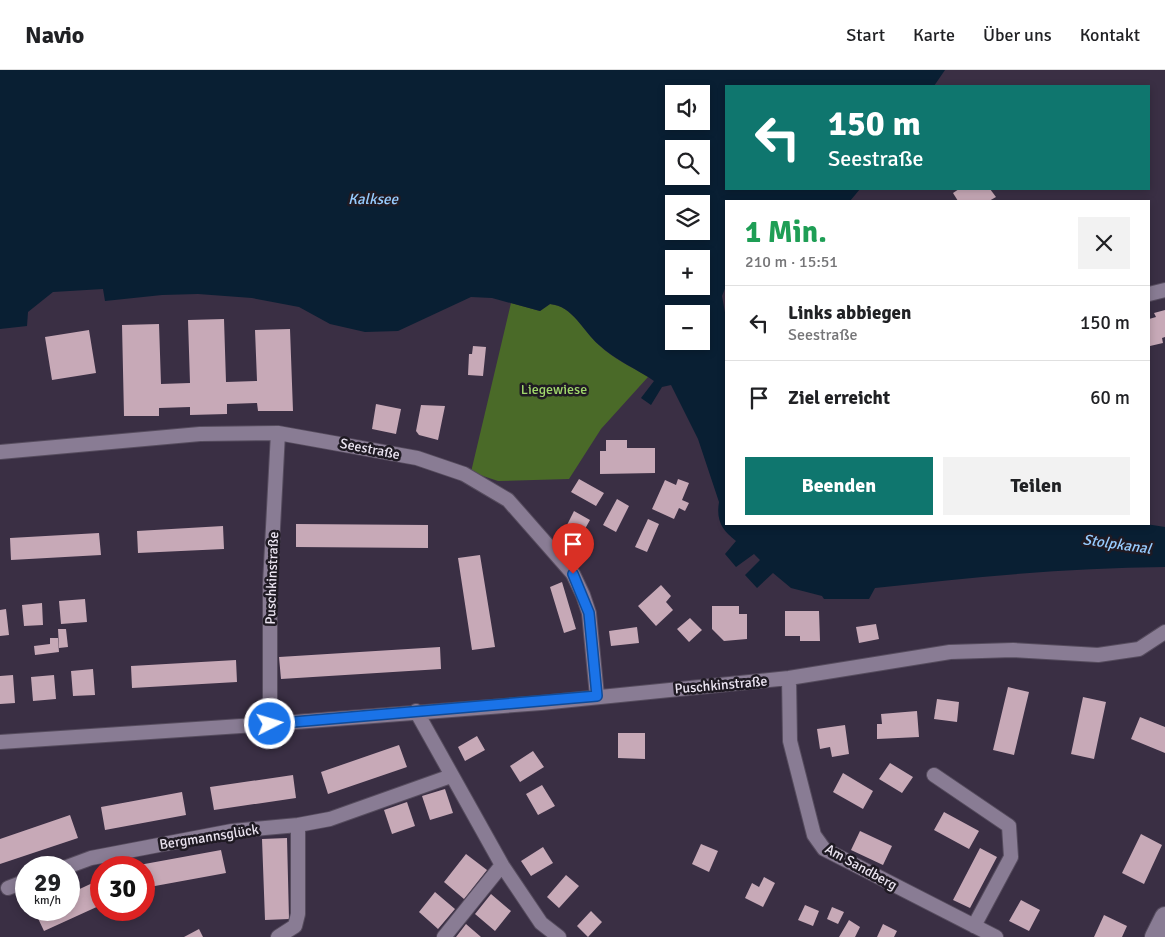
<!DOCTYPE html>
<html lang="de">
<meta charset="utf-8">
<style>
body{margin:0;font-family:Signika,sans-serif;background:#f2f2f2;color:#202124;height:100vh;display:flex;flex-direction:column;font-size:19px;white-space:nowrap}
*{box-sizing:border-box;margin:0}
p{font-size:16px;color:#757577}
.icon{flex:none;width:28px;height:28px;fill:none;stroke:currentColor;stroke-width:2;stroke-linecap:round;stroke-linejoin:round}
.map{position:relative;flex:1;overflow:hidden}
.drawer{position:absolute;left:725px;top:130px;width:425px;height:325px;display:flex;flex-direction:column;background:#fff;border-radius:0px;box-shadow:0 2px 8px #0003}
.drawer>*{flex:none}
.hud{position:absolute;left:725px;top:15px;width:425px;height:105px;border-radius:0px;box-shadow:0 2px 8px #0003;background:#0f766e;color:#fff;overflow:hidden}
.fabs{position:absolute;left:665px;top:15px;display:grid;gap:10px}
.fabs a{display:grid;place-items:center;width:45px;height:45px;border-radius:0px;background:#fff;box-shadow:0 2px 8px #0003;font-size:25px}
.speed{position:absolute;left:15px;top:786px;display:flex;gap:10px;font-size:25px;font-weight:700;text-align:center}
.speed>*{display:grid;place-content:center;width:65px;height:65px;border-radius:50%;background:#fff;box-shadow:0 2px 8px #0003;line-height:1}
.speed small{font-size:12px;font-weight:400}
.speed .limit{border:8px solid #d22;background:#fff;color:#111}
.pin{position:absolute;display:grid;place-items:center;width:42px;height:42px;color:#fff;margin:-51px -21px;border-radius:50% 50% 50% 0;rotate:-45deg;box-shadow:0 0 5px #0007}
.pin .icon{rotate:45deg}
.me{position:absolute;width:55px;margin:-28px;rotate:85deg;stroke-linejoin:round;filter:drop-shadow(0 0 4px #0008)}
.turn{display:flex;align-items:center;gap:18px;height:105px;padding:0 20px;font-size:22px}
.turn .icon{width:65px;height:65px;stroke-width:2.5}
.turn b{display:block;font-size:35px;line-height:42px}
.round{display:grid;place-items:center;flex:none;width:52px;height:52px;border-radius:0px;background:#f2f2f2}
.headline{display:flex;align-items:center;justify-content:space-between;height:85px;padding:0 20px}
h1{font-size:30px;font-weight:700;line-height:38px;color:#1e9e55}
.cta{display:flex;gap:10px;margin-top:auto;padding:10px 20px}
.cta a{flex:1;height:58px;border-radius:0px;background:#0f766e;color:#fff;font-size:20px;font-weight:700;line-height:58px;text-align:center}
.cta a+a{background:#f2f2f2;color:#202124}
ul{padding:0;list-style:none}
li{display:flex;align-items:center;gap:15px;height:75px;padding:0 20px;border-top:1px solid #e0e0e0}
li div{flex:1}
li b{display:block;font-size:19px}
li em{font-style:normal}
header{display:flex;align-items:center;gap:30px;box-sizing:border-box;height:70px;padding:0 25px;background:#fff;border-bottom:1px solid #e0e0e0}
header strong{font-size:24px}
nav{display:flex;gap:28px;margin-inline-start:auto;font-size:18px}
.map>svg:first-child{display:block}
.green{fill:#4a6a28}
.water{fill:#091f33;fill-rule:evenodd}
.building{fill:#c7a9b7}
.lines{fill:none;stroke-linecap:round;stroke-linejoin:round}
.street-casing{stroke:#564c5e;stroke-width:16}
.secondary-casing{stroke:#564c5e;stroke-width:22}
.street{stroke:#897c94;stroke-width:14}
.secondary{stroke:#897c94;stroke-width:20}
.route-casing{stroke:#114b97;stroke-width:12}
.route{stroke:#1a73e8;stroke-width:9}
.labels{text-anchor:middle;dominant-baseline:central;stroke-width:5;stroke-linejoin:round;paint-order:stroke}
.park-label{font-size:14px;fill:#a1d86c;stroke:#1f1a23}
.street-label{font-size:14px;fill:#ebe4f1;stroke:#1f1a23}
.water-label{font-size:15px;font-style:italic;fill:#97cbfe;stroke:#1f1a23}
</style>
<header>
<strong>Navio</strong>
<nav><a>Start</a><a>Karte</a><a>Über uns</a><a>Kontakt</a></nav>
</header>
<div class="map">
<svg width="1165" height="867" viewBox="0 0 1165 867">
<rect width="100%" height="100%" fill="#3a2f44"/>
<path class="green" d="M511,233L540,241L550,234C573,236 583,261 599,275C612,288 632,297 648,307L601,359L569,409L498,411L471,402Z"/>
<path class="water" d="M0,0H945L934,16H726V119H860L850,131H726V216L722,226L726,248V454H1146L1165,457V497C1068,498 972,507 875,518L869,529H824L822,526L791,518L773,503L757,518L745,505L760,490L754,484L736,497L725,484L736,471C722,460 716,451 719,432L698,369L671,315L662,317L651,335L641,328L654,311C637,299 615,290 599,275C583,261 573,236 550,234L540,241L492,228L471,227L398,261L365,262L330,254L299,237L252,228L198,224L162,225L105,231L103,219L53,222L28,242L27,256L0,259ZM674,24H701V51H674ZM674,79H701V106H674ZM674,134H701V161H674ZM674,189H701V216H674ZM674,244H701V271H674Z"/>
<path class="building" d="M959,119H990L996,127L989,131H958L953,123Z
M1165,240V267L1162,268L1163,273L1150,276L1149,249L1156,247L1154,243Z
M224,249L226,312L257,311L255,260L290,259L293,341H258L257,333L227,334V344L190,345V337L159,338V346H124L122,255L159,254L161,314L190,313L188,250Z
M89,260L96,303L52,310L45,267Z
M473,276L486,277L483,306L468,305L469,284H472Z
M376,334L401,339L396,364L372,359Z
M421,335L445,336L438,370L419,365L416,361Z
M606,370H627V378H655V403L600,404V381H606Z
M579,409L604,423L596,436L571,422Z
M678,409L689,413L682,430L689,433L685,441L679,438L674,449L652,439L665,410L676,415Z
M617,429L629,436L616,462L603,455Z
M574,441L590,450L577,473L562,465Z
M648,449L659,454L647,482L635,477Z
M296,454L428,455V478L296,477Z
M223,456L224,479L138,483L137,461Z
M99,463L101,485L11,490L10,468Z
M480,485L495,577L472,580L458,488Z
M562,512L576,559L564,563L550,517Z
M661,515L671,526L666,532L673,540L656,556L638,536Z
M85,529L87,552L61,554L59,531Z
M42,533L43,555L24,556L22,535Z
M712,536H739V544H747V569L724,571L712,559Z
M6,539L9,565L0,566V540Z
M785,541H819L820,571H800V566H785Z
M690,548L702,560L689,572L677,559Z
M876,554L879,569L859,573L856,557Z
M637,557L639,573L611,576L609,561Z
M58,559H66L68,577L59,578Z
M50,568H58L59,582L35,585L34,576L50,574Z
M440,577L441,599L281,609L279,587Z
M236,590L237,612L132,618L131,596Z
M93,599L95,625L73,626L71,601Z
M13,605L15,633L0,634V606Z
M54,605L56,629L33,631L31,607Z
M1008,617L1029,622L1014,685L993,680Z
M1083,627L1106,632L1094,689L1071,684Z
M937,629L959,632L957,652L934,649Z
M917,641L919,667L877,669V654H882L881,644Z
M1140,647L1165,657V683L1131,669Z
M845,655L849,684L832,687L830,677L820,679L817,659Z
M618,663H645V689L618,688Z
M477,666L485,680L465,691L458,677Z
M399,675L407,697L328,724L321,702Z
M533,681L544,697L520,712L510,696Z
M890,693L913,707L902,723L879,709Z
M843,703L873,721L863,739L833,722Z
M293,705L296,728L214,740L210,717Z
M542,715L555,736L538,745L526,724Z
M445,719L453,743L430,750L422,726Z
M182,722L186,745L105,760L101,737Z
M407,732L415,756L392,764L384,740Z
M944,742L979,761L969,779L934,760Z
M70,745L78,768L0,794V769Z
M860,761L892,776L883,795L851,780Z
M1141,764L1162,775L1144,814L1122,803Z
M287,768L289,849L265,850L262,769Z
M701,774L718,781L709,802L692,794Z
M543,777L553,793L531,806L521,791Z
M980,778L997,787L970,838L953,830Z
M221,780L226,803L144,818V798H139V795Z
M466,784L487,800L464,829L444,812Z
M566,805L579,816L559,838L547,827Z
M764,807L775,813L763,837L745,828L752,813L759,817Z
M101,809V835L44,861L34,840H69V824Z
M435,822L455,839L438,859L419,842Z
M491,824L511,841L495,861L475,844Z
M1021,830L1040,840L1029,861L1009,851Z
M805,835L819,841L813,856L798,850Z
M832,837L844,842L838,854L827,849Z
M591,841L602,852L588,867L577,856Z
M1104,845L1127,856L1122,867H1094Z
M849,850L860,857L855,867H839Z
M466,854L481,867H456Z
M883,854L897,861L894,867H877Z
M199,859L203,867H184Z"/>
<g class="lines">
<defs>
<path id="street" d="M1149,224L1165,220
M0,382L200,364L278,363L417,388L464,404L508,430L573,504L583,525L589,543L597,626
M789,608L790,671L814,765L824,779L996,867
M416,641L502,795L541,853L559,867
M270,654V514L278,363
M0,672L270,654L541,633L789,608L950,582L1013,580L1098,585L1139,579L1165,562
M934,705L1009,756L1011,787L974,856
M64,798L91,788L232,761L298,755L330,749L451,706
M8,818L26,811
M278,867L295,856L298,844V755
M444,867L502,795"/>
<path id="secondary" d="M1155,867L1165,847"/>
</defs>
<use href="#street" class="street-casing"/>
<use href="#secondary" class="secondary-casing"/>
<use href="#street" class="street"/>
<use href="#secondary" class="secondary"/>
</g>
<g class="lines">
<defs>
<path id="route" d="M270,654L597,626L589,543L573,504"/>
</defs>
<use href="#route" class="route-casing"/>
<use href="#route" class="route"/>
</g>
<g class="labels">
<g class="park-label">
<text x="554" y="319">Liegewiese</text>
</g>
<g class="street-label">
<text transform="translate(370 379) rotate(11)">Seestraße</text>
<text transform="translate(272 508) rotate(-88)">Puschkinstraße</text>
<text transform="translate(721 615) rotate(-5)">Puschkinstraße</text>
<text transform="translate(209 767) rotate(-9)">Bergmannsglück</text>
<text transform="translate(861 797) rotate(29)">Am Sandberg</text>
</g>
<g class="water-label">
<text x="373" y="129">Kalksee</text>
<text transform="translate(1117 474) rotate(8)">Stolpkanal</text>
</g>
</g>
</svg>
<div class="fabs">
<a><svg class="icon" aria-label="sound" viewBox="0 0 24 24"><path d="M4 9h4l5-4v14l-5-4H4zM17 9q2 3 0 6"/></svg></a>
<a><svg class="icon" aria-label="search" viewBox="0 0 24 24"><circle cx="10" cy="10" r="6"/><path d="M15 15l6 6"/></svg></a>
<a><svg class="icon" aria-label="layers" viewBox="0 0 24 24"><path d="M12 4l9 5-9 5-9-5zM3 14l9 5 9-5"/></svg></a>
<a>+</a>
<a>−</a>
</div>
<div class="speed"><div>29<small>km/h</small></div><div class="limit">30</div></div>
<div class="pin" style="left:573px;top:504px;background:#d93025"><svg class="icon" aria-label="arrive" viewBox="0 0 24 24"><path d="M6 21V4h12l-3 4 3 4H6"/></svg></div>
<svg class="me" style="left:270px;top:654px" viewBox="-20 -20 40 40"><circle r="17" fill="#1a73e8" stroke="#fff" stroke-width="3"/><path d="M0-11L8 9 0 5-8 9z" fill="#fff"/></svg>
<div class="hud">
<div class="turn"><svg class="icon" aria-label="left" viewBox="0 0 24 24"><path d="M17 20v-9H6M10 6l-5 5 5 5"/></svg><div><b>150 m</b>Seestraße</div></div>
</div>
<section class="drawer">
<div class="headline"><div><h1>1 Min.</h1><p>210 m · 15:51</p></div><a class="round"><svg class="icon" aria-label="close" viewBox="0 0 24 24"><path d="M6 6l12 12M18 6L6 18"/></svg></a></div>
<ul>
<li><svg class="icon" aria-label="left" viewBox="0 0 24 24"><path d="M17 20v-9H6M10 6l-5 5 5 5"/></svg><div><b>Links abbiegen</b><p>Seestraße</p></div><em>150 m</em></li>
<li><svg class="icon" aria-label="arrive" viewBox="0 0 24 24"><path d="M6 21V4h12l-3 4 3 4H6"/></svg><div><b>Ziel erreicht</b></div><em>60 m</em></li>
</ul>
<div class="cta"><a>Beenden</a><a>Teilen</a></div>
</section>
</div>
